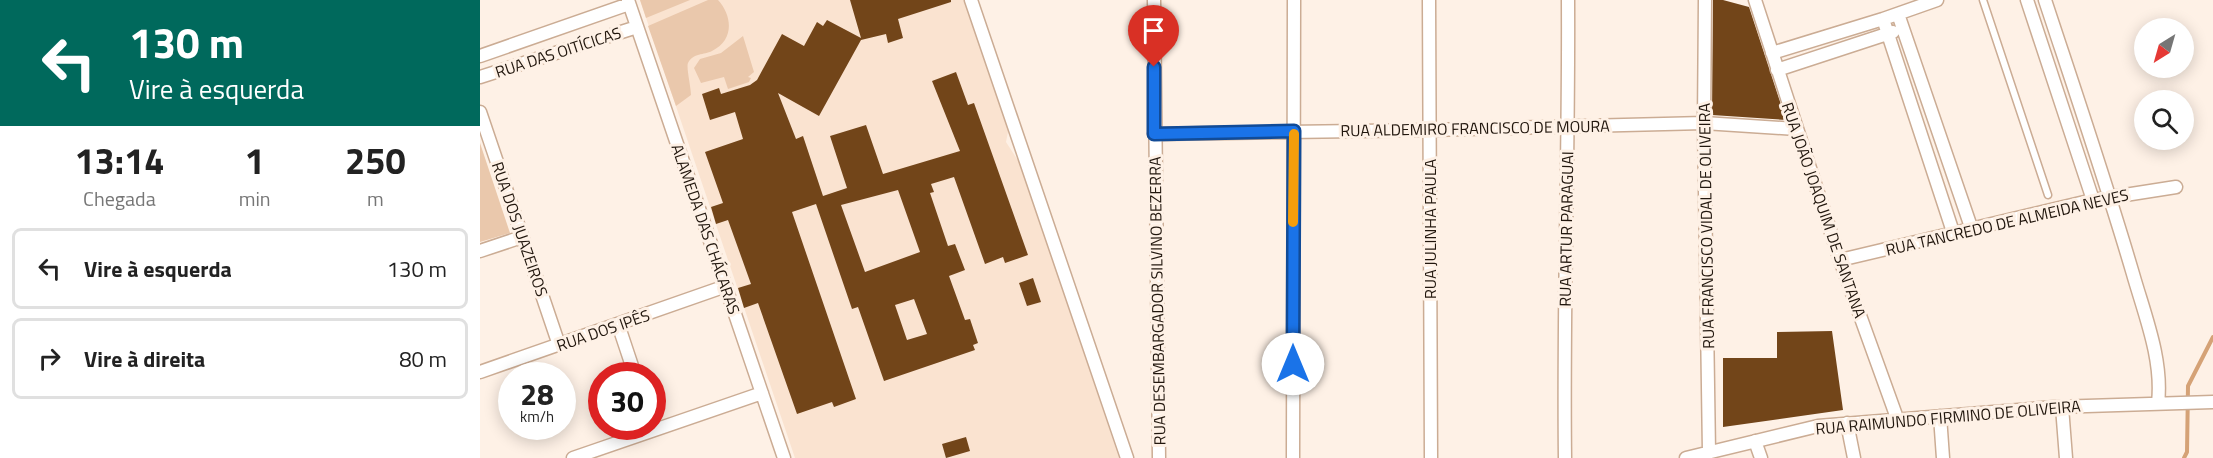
<!DOCTYPE html>
<html lang="pt">
<meta charset="utf-8">
<style>
body{margin:0;font-family:"Titillium Web",sans-serif;background:#f6f6f6;color:#222;height:100vh;display:flex;flex-direction:column;font-size:22px;white-space:nowrap}
*{box-sizing:border-box;margin:0}
p{font-size:20px;color:#767676}
.icon{flex:none;width:33px;height:33px;fill:none;stroke:currentColor;stroke-width:2;stroke-linecap:round;stroke-linejoin:round}
.map{position:relative;flex:1;overflow:hidden}
.sheet{display:flex;flex-direction:column;background:#fff;width:480px}
.sheet>*{flex:none}
.hud{background:#00695c;color:#fff;overflow:hidden}
.needle{width:39px;rotate:217deg}
.controls{position:absolute;left:1654px;top:18px;display:grid;gap:12px}
.controls a{display:grid;place-items:center;width:60px;height:60px;border-radius:50%;background:#fff;box-shadow:0 3px 15px #0003;font-size:30px}
.speed{position:absolute;left:18px;top:362px;display:flex;gap:12px;font-size:30px;font-weight:700;text-align:center}
.speed>*{display:grid;place-content:center;width:78px;height:78px;border-radius:50%;background:#fff;box-shadow:0 3px 15px #0003;line-height:1}
.speed small{font-size:15px;font-weight:400}
.speed .limit{border:9px solid #d22;background:#fff;color:#111}
.pin{position:absolute;display:grid;place-items:center;width:51px;height:51px;color:#fff;margin:-62px -26px;border-radius:50% 50% 50% 0;rotate:-45deg;box-shadow:0 0 6px #0007}
.pin .icon{rotate:45deg}
.me{position:absolute;width:66px;margin:-33px;rotate:0deg;stroke-linejoin:round;filter:drop-shadow(0 0 4px #0008)}
.turn{display:flex;align-items:center;gap:21px;height:126px;padding:0 30px;font-size:27px}
.turn .icon{width:78px;height:78px;stroke-width:2.5}
.turn b{display:block;font-size:42px;line-height:51px}
.eta{display:flex;justify-content:space-evenly;align-items:center;height:102px;text-align:center}
.eta b{font-size:36px;font-weight:700;line-height:42px}
ul{padding:0;list-style:none}
li{display:flex;align-items:center;gap:18px;height:81px;margin:0 12px 9px;padding:0 18px;border:3px solid #e0e0e0;border-radius:9px}
li div{flex:1}
li b{display:block;font-size:22px}
li em{font-style:normal}
main{display:flex;flex:1;min-height:0}
.map>svg:first-child{display:block}
.built{fill:#fae3d0}
.green{fill:#eac8ac}
.lines{fill:none;stroke-linecap:round;stroke-linejoin:round}
.stream{stroke:#d5a276;stroke-width:4}
.building{fill:#724519;fill-rule:evenodd}
.lane-casing{stroke:#cbac94;stroke-width:9}
.street-casing{stroke:#cbac94;stroke-width:15}
.lane{stroke:#fff;stroke-width:6}
.street{stroke:#fff;stroke-width:12}
.route-casing{stroke:#114b97;stroke-width:15}
.route{stroke:#1a73e8;stroke-width:10}
.slow{stroke:#f59e0b;stroke-width:10}
.labels{text-anchor:middle;dominant-baseline:central;stroke-width:6;stroke-linejoin:round;paint-order:stroke}
.street-label{font-size:16px;fill:#21160d;stroke:#fef1e6}
</style>
<main>
<section class="sheet">
<div class="hud">
<div class="turn"><svg class="icon" aria-label="left" viewBox="0 0 24 24"><path d="M17 20v-9H6M10 6l-5 5 5 5"/></svg><div><b>130 m</b>Vire à esquerda</div></div>
</div>
<div class="eta">
<div><b>13:14</b><p>Chegada</p></div>
<div><b>1</b><p>min</p></div>
<div><b>250</b><p>m</p></div>
</div>
<ul>
<li><svg class="icon" aria-label="left" viewBox="0 0 24 24"><path d="M17 20v-9H6M10 6l-5 5 5 5"/></svg><div><b>Vire à esquerda</b></div><em>130 m</em></li>
<li><svg class="icon" aria-label="right" viewBox="0 0 24 24"><path d="M7 20v-9h11M14 6l5 5-5 5"/></svg><div><b>Vire à direita</b></div><em>80 m</em></li>
</ul>
</section>
<div class="map">
<svg width="1733" height="458" viewBox="0 0 1733 458">
<rect width="100%" height="100%" fill="#fef1e6"/>
<path class="built" d="M160,0H484L529,127L526,142L541,165L639,458H315Z"/>
<path class="green" d="M160,0H210L166,18Z
M228,0H238C252,15 255,40 232,51C224,55 213,53 208,63C206,67 211,87 211,95L196,106L168,26Z
M263,36L274,72L268,77L271,78L269,82L248,89L244,77L221,83L214,68L220,59L241,53Z
M0,143L30,233L0,242Z"/>
<g class="lines">
<path class="stream" d="M1704,458L1707,452L1708,386L1733,337"/>
</g>
<path class="building" d="M370,0H471V2L418,19L423,38L408,43L406,34L381,40L339,116L298,93L316,139L323,136L343,196L367,188L350,136L386,125L403,174L480,151L452,81L476,72L488,105L494,103L548,255L525,263L523,257L505,264L474,177L451,184L454,192L450,193L468,246L475,244L485,270L469,276L485,320L490,319L498,343L493,345L495,350L404,381L378,307L372,309L336,204L312,212L376,399L354,407L352,402L317,414L278,303L264,308L258,288L271,284L248,220L236,224L231,207L243,203L225,152L263,139L255,112L230,120L222,94L239,88L241,94L270,85L277,80L302,34L324,46L337,22L343,26L347,20L381,38ZM418,190L440,252L385,272L361,205ZM434,299L447,334L427,340L415,305Z
M1233,0H1243L1269,7L1306,120L1232,115Z
M553,278L561,302L547,306L539,283Z
M1352,331L1363,410L1243,427V358H1297V332Z
M486,437L490,451L466,458L462,444Z"/>
<g class="lines">
<defs>
<path id="lane" d="M1503,0L1568,195"/>
<path id="street" d="M148,0L304,458
M491,0L647,458
M674,0L679,458
M949,0L951,458
M1225,0L1224,123L1229,452
M1275,0L1360,260L1417,418
M1547,0L1613,200
M1565,0C1595,91 1626,182 1653,274C1665,316 1683,360 1678,403
M1418,14L1491,227
M1403,19L1473,232
M1292,53L1403,19L1457,0
M0,56L149,4
M1297,70L1413,32
M0,77L157,27
M0,112L79,345
M674,134L950,130L1224,123L1316,129
M0,251L42,237
M1360,260L1613,200L1696,187
M138,324L155,375
M0,372L246,286
M1582,407L1586,458
M1460,416L1463,458
M1367,423L1374,458
M1275,441L1281,458
M93,458L282,393
M813,458L814,0
M1085,458C1083,305 1089,153 1088,0
M1206,458L1338,426L1575,407L1733,402"/>
</defs>
<use href="#lane" class="lane-casing"/>
<use href="#street" class="street-casing"/>
<use href="#lane" class="lane"/>
<use href="#street" class="street"/>
</g>
<g class="lines">
<defs>
<path id="route" d="M674,67V134L814,131L813,364"/>
</defs>
<use href="#route" class="route-casing"/>
<use href="#route" class="route"/>
<path class="slow" d="M813,222L814,134"/>
</g>
<g class="labels">
<g class="street-label">
<text transform="translate(78 52) rotate(-18)">RUA DAS OITÍCICAS</text>
<text transform="translate(995 128) rotate(-1)">RUA ALDEMIRO FRANCISCO DE MOURA</text>
<text transform="translate(1344 210) rotate(71)">RUA JOÃO JOAQUIM DE SANTANA</text>
<text transform="translate(1527 222) rotate(-13)">RUA TANCREDO DE ALMEIDA NEVES</text>
<text transform="translate(1226 226) rotate(-91)">RUA FRANCISCO VIDAL DE OLIVEIRA</text>
<text transform="translate(40 229) rotate(71)">RUA DOS JUAZEIROS</text>
<text transform="translate(226 229) rotate(71)">ALAMEDA DAS CHÁCARAS</text>
<text transform="translate(950 229) rotate(-90)">RUA JULINHA PAULA</text>
<text transform="translate(1086 229) rotate(-89)">RUA ARTUR PARAGUAI</text>
<text transform="translate(677 301) rotate(-91)">RUA DESEMBARGADOR SILVINO BEZERRA</text>
<text transform="translate(123 330) rotate(-19)">RUA DOS IPÊS</text>
<text transform="translate(1468 417) rotate(-5)">RUA RAIMUNDO FIRMINO DE OLIVEIRA</text>
</g>
</g>
</svg>
<div class="controls">
<a><svg class="needle" viewBox="-14 -14 28 28"><path d="M0-13l5 13h-10z" fill="#e53935"/><path d="M0 13l5-13h-10z" fill="#767676"/></svg></a>
<a><svg class="icon" aria-label="search" viewBox="0 0 24 24"><circle cx="10" cy="10" r="6"/><path d="M15 15l6 6"/></svg></a>
</div>
<div class="speed"><div>28<small>km/h</small></div><div class="limit">30</div></div>
<div class="pin" style="left:674px;top:67px;background:#d93025"><svg class="icon" aria-label="arrive" viewBox="0 0 24 24"><path d="M6 21V4h12l-3 4 3 4H6"/></svg></div>
<svg class="me" style="left:813px;top:364px" viewBox="-20 -20 40 40"><circle r="19" fill="#fff"/><path d="M0-13L10 11 0 6-10 11z" fill="#1a73e8"/></svg>
</div>
</main>
